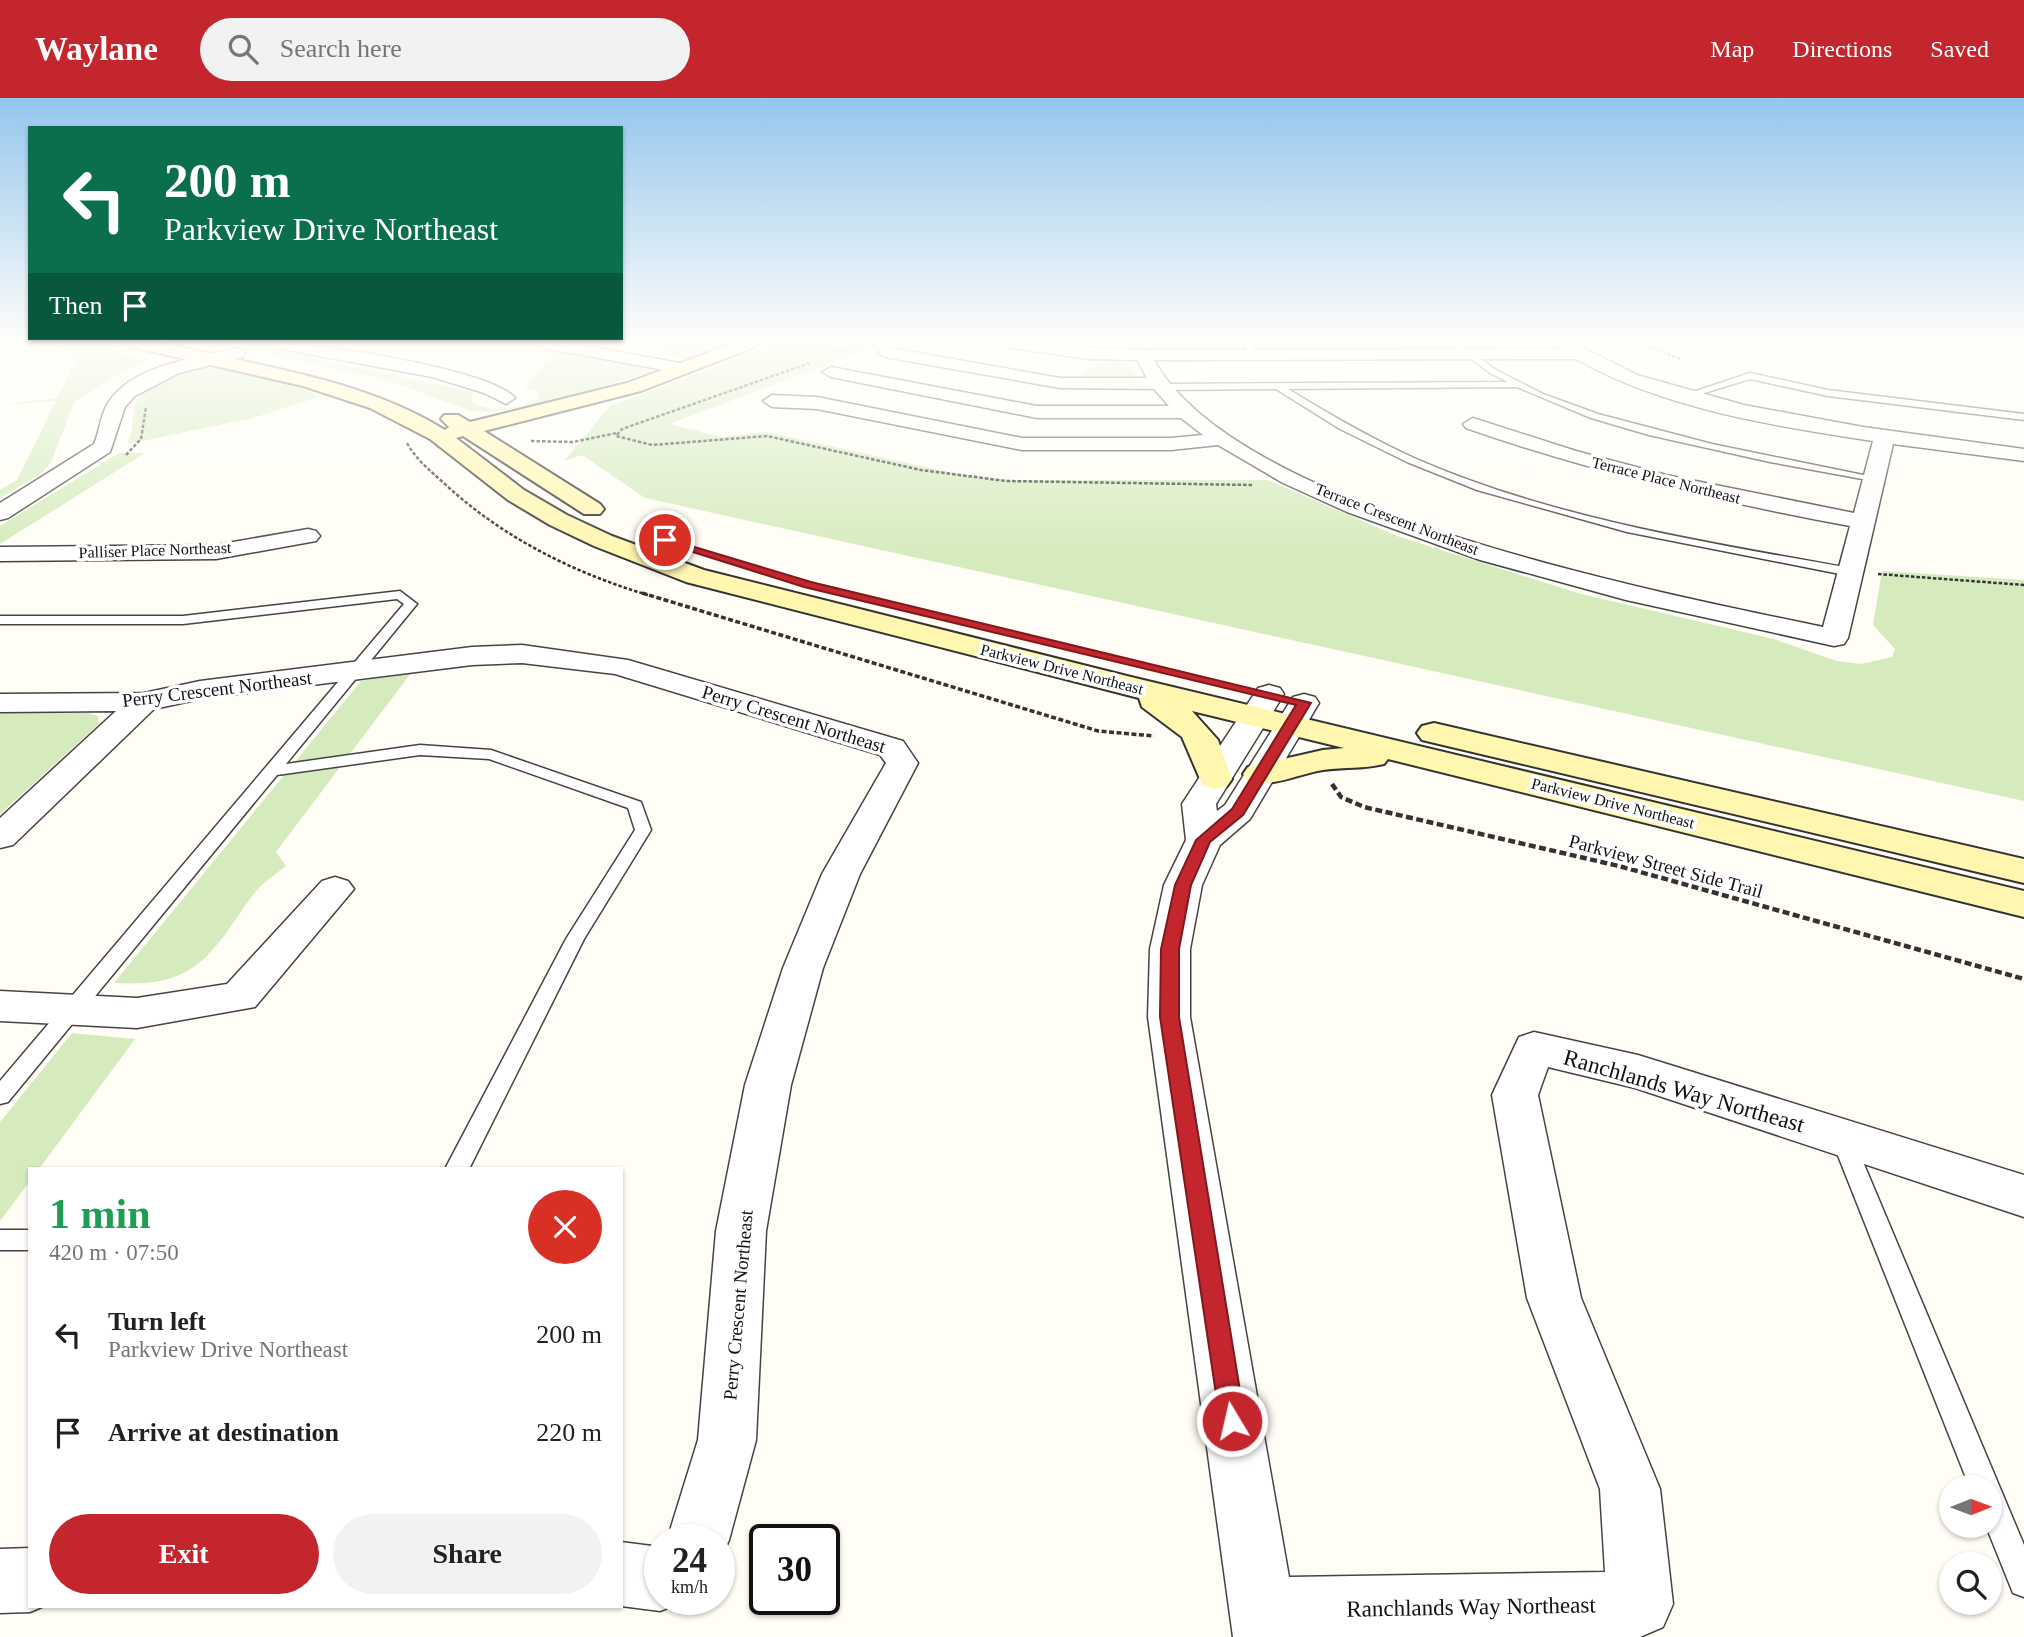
<!DOCTYPE html>
<meta charset="utf-8">
<style>
body{margin:0;font-family:"Times New Roman",serif;background:#f2f2f2;color:#202124;height:100vh;display:flex;flex-direction:column;font-size:26px;white-space:nowrap}
*{box-sizing:border-box;margin:0}
p{font-size:23px;color:#757577}
.icon{flex:none;width:38px;height:38px;fill:none;stroke:currentColor;stroke-width:2;stroke-linecap:round;stroke-linejoin:round}
.map{position:relative;flex:1;overflow:hidden}
.drawer{position:absolute;left:28px;top:1069px;width:595px;height:441px;display:flex;flex-direction:column;background:#fff;border-radius:0px;box-shadow:0 2px 5px #0004}
.drawer>*{flex:none}
.top-card{position:absolute;left:28px;top:28px;width:595px;height:214px;border-radius:0px;box-shadow:0 2px 5px #0004;background:#0b6e4f;color:#fff;overflow:hidden}
.needle{width:46px;rotate:89deg}
.buttons{position:absolute;left:1939px;top:1377px;display:grid;gap:14px}
.buttons a{display:grid;place-items:center;width:63px;height:63px;border-radius:50%;background:#fff;box-shadow:0 2px 5px #0004;font-size:35px}
.speed{position:absolute;left:644px;top:1426px;display:flex;gap:14px;font-size:35px;font-weight:700;text-align:center}
.speed>*{display:grid;place-content:center;width:91px;height:91px;border-radius:50%;background:#fff;box-shadow:0 2px 5px #0004;line-height:1}
.speed small{font-size:18px;font-weight:400}
.speed .limit{border:4px solid #111;border-radius:10px;background:#fff;color:#111}
.pin{position:absolute;display:grid;place-items:center;width:60px;height:60px;color:#fff;margin:-30px;border:4px solid #fff;border-radius:50%;box-shadow:0 2px 7px #0007}
.me{position:absolute;width:77px;margin:-38px;rotate:351deg;stroke-linejoin:round;filter:drop-shadow(0 0 5px #0008)}
.turn{display:flex;align-items:center;gap:24px;height:147px;padding:0 21px;font-size:32px}
.turn .icon{width:91px;height:91px;stroke-width:2.5}
.turn b{display:block;font-size:49px;line-height:60px}
.then{display:flex;align-items:center;height:66px;padding:0 21px;background:#0003;gap:14px;font-size:26px}
.round{display:grid;place-items:center;flex:none;width:74px;height:74px;border-radius:37px;background:#f2f2f2}
.overview{display:flex;align-items:center;justify-content:space-between;height:119px;padding:0 21px}
h1{font-size:42px;font-weight:700;line-height:52px;color:#1e9e55}
.action{display:flex;gap:14px;margin-top:auto;padding:14px 21px}
.action a{flex:1;height:80px;border-radius:42px;background:#c4262e;color:#fff;font-size:28px;font-weight:700;line-height:80px;text-align:center}
.action a+a{background:#f2f2f2;color:#202124}
ul{padding:0;list-style:none}
li{display:flex;align-items:center;gap:21px;height:98px;padding:0 21px}
li div{flex:1}
li b{display:block;font-size:26px}
li em{font-style:normal}
header{display:flex;align-items:center;gap:42px;box-sizing:border-box;height:98px;padding:0 35px;background:#c4262e;color:#fff}
header strong{font-size:33px}
nav{display:flex;gap:38px;margin-inline-start:auto;font-size:24px}
.search{width:490px;height:63px;background:#f2f2f2;display:flex;align-items:center;gap:18px;box-sizing:border-box;padding:0 24px;border-radius:38px;color:#757577;font-size:26px}
.map>svg:first-child{display:block}
.green{fill:#d5ebbd}
.lines{fill:none;stroke-linecap:round;stroke-linejoin:round}
.lane-casing{stroke:#444;stroke-width:3}
.street-casing{stroke:#444;stroke-width:3}
.secondary-casing{stroke:#333;stroke-width:4}
.path-far2{stroke:#333;stroke-width:2.5;stroke-dasharray:3.5 2;stroke-linecap:butt}
.path-far1{stroke:#333;stroke-width:3.5;stroke-dasharray:5 2.5;stroke-linecap:butt}
.path{stroke:#333;stroke-width:4.5;stroke-dasharray:7 3.5;stroke-linecap:butt}
.lane{fill:#fff;fill-rule:evenodd}
.street{fill:#fff;fill-rule:evenodd}
.secondary{fill:#fff6b0;fill-rule:evenodd}
.route{fill:#c4262e;stroke:#7f191e;stroke-width:2}
.labels{text-anchor:middle;dominant-baseline:central;stroke-width:7;stroke-linejoin:round;paint-order:stroke}
.far-street-label{font-size:16px;fill:#111;stroke:#fff}
.street-label{font-size:19px;fill:#111;stroke:#fff}
.near-street-label{font-size:23px;fill:#111;stroke:#fff}
</style>
<header>
<strong>Waylane</strong>
<div class="search"><svg class="icon" aria-label="search" viewBox="0 0 24 24"><circle cx="10" cy="10" r="6"/><path d="M15 15l6 6"/></svg>Search here</div>
<nav><a>Map</a><a>Directions</a><a>Saved</a></nav>
</header>
<div class="map">
<svg width="2024" height="1539" viewBox="0 0 2024 1539">
<rect width="100%" height="100%" fill="#fffdf5"/>
<path class="green" d="M43,245H93L145,264L101,286L74,305L51,364L42,375L0,400V392L17,382L56,303L0,307L57,300L75,265L64,251Z
M217,245H245L468,293L472,295L473,305C491,315 522,311 539,300L538,293L525,290L556,252L645,269L650,273L548,306L488,314L471,313L387,282Z
M672,245H732L690,260L652,257Z
M779,245H886L669,326L722,339L767,334L948,374L1007,382H1268L1397,438L1581,496L1774,541L1837,563L1861,566L1892,559L1895,551L1873,527L1882,473L2024,482V703L645,400L582,357L564,363L610,308Z
M1105,262C1124,262 1132,266 1140,283H1072Z
M206,270L229,271L291,285L319,299L249,321L127,346C134,333 131,323 135,309C141,284 185,274 206,270Z
M119,355H145L0,446V428Z
M411,575L276,754L286,768C276,776 265,783 257,792C236,817 217,857 187,873C164,886 139,886 114,885L361,583Z
M0,615H89L98,618L99,626L0,716Z
M72,935L135,941L39,1071H30V1083L0,1123V1024Z"/>
<g class="lines">
<defs>
<path id="lane" d="M1243,245H1251L1257,258H1251Z
M1450,245H1459L1496,272L1543,296L1598,316L1712,346L1878,380L1873,383L1770,364L1649,337L1591,320L1517,289L1288,291C1329,316 1370,340 1414,360C1551,420 1703,444 1850,470L1856,474L1850,478L1627,434L1477,392L1407,364L1340,331L1276,291L1161,292L1157,289L1161,286L1508,284L1490,275Z
M1750,275L1828,292L2024,316V322L1828,298L1750,281L1688,300L1681,298Z
M400,493L417,506L286,666L420,647L491,652L641,704L651,732L584,841L469,1071H445L566,841L635,732L628,710L489,661L420,657L277,677L8,1004L0,1006V983L404,506L397,501L183,526H0V518H183Z
M1842,1031L1850,1034L1853,1040L2024,1447V1499L2013,1495L1986,1428H1990V1390H1970L1831,1040L1834,1034Z
M0,1132H30V1152H0Z"/>
<path id="street" d="M269,245C309,243 492,271 515,300L506,306L484,295L432,279L277,250Z
M537,245H570L685,266L694,271L685,276L545,250Z
M1002,245L1143,252L1561,251L1555,245H1574L1637,277L1744,307L1863,329L2024,351V363L1893,346L1848,540L1844,546L1834,548L1626,502L1480,462L1347,414L1283,385L1218,347L1171,352H1022L817,311L772,309L763,303L772,297L817,299L1022,340H1171L1203,337L1181,320H1037L831,279L822,274L831,269L1037,308H1169L1154,291L1060,290L885,259L877,254L885,249L1060,280H1147L1137,262L1090,261L1010,250ZM1576,261C1664,311 1774,328 1873,343L1854,415L1666,377L1576,353L1473,320L1463,326L1466,330C1592,374 1720,404 1850,428L1823,529C1661,495 1236,413 1154,262Z
M237,250L245,255L243,259L179,275L135,298L125,309L110,354L8,420L0,422V405L94,346C100,333 100,317 108,305C133,266 197,260 237,250Z
M308,431L316,433L320,438L316,443L216,461L0,463V449L216,447Z
M522,547L628,562L903,643L918,665L860,776L823,870L791,987L766,1133L756,1342L729,1442L719,1465V1442H667L698,1342L716,1133L745,987L783,870L822,776L886,665L880,657L615,576L522,565L472,567L200,601L154,611L13,747L0,750V720L116,613L0,614V596L144,595L200,583L472,549Z
M1269,587L1280,590L1284,596L1216,706L1217,713L1225,707L1293,599L1304,596L1315,599L1319,605L1250,721L1220,747L1202,787L1190,851V919L1289,1479L1605,1474L1600,1391L1527,1200L1492,997L1519,939L1534,934L1638,957L2024,1077V1119L1635,990L1548,969L1538,997L1581,1200L1660,1391L1673,1506L1663,1529L1640,1539H1233L1148,919L1150,851L1164,787L1186,742L1182,706L1258,590Z
M335,779L348,783L354,791L255,909L137,930L0,923V893L137,900L227,886L322,783Z
M621,1444L660,1449V1502L683,1504L660,1513L621,1508Z
M30,1450V1508H44L30,1514L0,1515V1451Z"/>
<path id="secondary" d="M129,245C162,243 193,252 225,259C300,275 379,291 445,332L449,329L441,321L444,317H458L470,324L627,285L734,245H757L755,249L641,293L484,333L600,406L604,411L600,416H584L463,338L456,340L524,392L567,417L612,438L704,472L1131,579L2024,793V819L1388,661L1384,666C1364,671 1344,669 1323,672C1298,676 1273,690 1248,683L1243,676L1248,669L1323,652L1344,650L1192,613L1218,642L1232,681L1227,688L1215,691L1203,688L1182,639L1142,609L1139,600L686,484L594,448L550,427L508,402L430,341L370,310L303,288L132,249Z
M1434,625L2024,761V785L1422,642L1417,635L1422,628Z"/>
</defs>
<use href="#lane" class="lane-casing"/>
<use href="#street" class="street-casing"/>
<use href="#secondary" class="secondary-casing"/>
<path class="path-far2" d="M1642,245L1680,261
M838,254L856,245
M810,265L622,331L616,338L652,347L767,338L921,372L1006,383L1252,387
M531,343L573,344L617,335
M407,345C417,363 432,374 447,388C504,440 574,475 648,497
M126,357L141,341L146,309
M1878,476L2024,487"/>
<path class="path-far1" d="M642,495L1098,633L1154,638"/>
<path class="path" d="M1332,686L1341,699L1364,709L1619,768L2024,881"/>
<use href="#lane" class="lane"/>
<use href="#street" class="street"/>
<use href="#secondary" class="secondary"/>
</g>
<linearGradient id="sky" x2="0" y2="1"><stop stop-color="#95c6ee"/><stop offset="0.53" stop-color="#fffefa"/><stop offset="1" stop-color="#fffefa" stop-opacity="0"/></linearGradient>
<rect width="2024" height="460" fill="url(#sky)"/>
<path class="route" d="M661,439L811,484L1311,605L1243,717L1210,744L1191,787L1179,851V919L1245,1323L1241,1332L1232,1335L1223,1332L1220,1323L1160,919L1161,851L1175,787L1196,742L1232,711L1296,607L804,489L661,444Z"/>
<g class="labels">
<g class="far-street-label">
<text transform="translate(1666 382) rotate(14)">Terrace Place Northeast</text>
<text transform="translate(1397 421) rotate(21)">Terrace Crescent Northeast</text>
<text transform="translate(155 452) rotate(-2)">Palliser Place Northeast</text>
<text transform="translate(1062 571) rotate(14)">Parkview Drive Northeast</text>
<text transform="translate(1613 705) rotate(14)">Parkview Drive Northeast</text>
</g>
<g class="street-label">
<text transform="translate(217 591) rotate(-7)">Perry Crescent Northeast</text>
<text transform="translate(794 621) rotate(17)">Perry Crescent Northeast</text>
<text transform="translate(1666 768) rotate(15)">Parkview Street Side Trail</text>
<text transform="translate(738 1207) rotate(-85)">Perry Crescent Northeast</text>
</g>
<g class="near-street-label">
<text transform="translate(1684 993) rotate(16)">Ranchlands Way Northeast</text>
<text transform="translate(1471 1509) rotate(-1)">Ranchlands Way Northeast</text>
</g>
</g>
</svg>
<div class="buttons">
<a><svg class="needle" viewBox="-14 -14 28 28"><path d="M0-13l5 13h-10z" fill="#e53935"/><path d="M0 13l5-13h-10z" fill="#757577"/></svg></a>
<a><svg class="icon" aria-label="search" viewBox="0 0 24 24"><circle cx="10" cy="10" r="6"/><path d="M15 15l6 6"/></svg></a>
</div>
<div class="speed"><div>24<small>km/h</small></div><div class="limit">30</div></div>
<div class="pin" style="left:665px;top:442px;background:#d93025"><svg class="icon" aria-label="arrive" viewBox="0 0 24 24"><path d="M6 21V4h12l-3 4 3 4H6"/></svg></div>
<svg class="me" style="left:1232px;top:1323px" viewBox="-20 -20 40 40"><circle r="17" fill="#c4262e" stroke="#fff" stroke-width="3"/><path d="M0-11L8 9 0 5-8 9z" fill="#fff"/></svg>
<div class="top-card">
<div class="turn"><svg class="icon" aria-label="left" viewBox="0 0 24 24"><path d="M17 20v-9H6M10 6l-5 5 5 5"/></svg><div><b>200 m</b>Parkview Drive Northeast</div></div>
<div class="then">Then<svg class="icon" aria-label="arrive" viewBox="0 0 24 24"><path d="M6 21V4h12l-3 4 3 4H6"/></svg></div>
</div>
<section class="drawer">
<div class="overview"><div><h1>1 min</h1><p>420 m · 07:50</p></div><a class="round" style="background:#d93025;color:#fff"><svg class="icon" aria-label="close" viewBox="0 0 24 24"><path d="M6 6l12 12M18 6L6 18"/></svg></a></div>
<ul>
<li><svg class="icon" aria-label="left" viewBox="0 0 24 24"><path d="M17 20v-9H6M10 6l-5 5 5 5"/></svg><div><b>Turn left</b><p>Parkview Drive Northeast</p></div><em>200 m</em></li>
<li><svg class="icon" aria-label="arrive" viewBox="0 0 24 24"><path d="M6 21V4h12l-3 4 3 4H6"/></svg><div><b>Arrive at destination</b></div><em>220 m</em></li>
</ul>
<div class="action"><a>Exit</a><a>Share</a></div>
</section>
</div>
